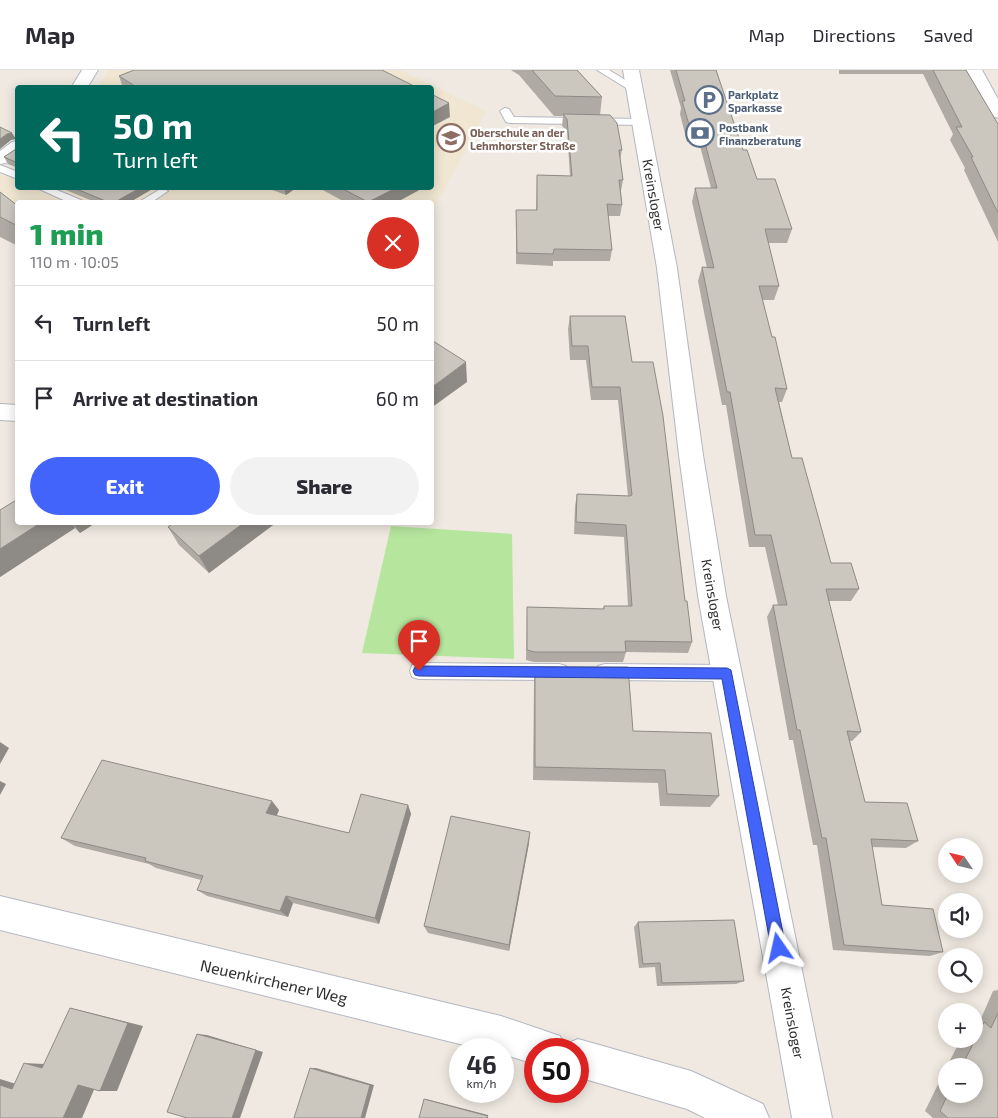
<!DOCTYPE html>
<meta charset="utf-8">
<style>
body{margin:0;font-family:"Exo 2",sans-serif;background:#f2f2f3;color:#2b2b33;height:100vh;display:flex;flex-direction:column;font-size:19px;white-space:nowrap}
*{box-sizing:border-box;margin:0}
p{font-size:16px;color:#7c7c81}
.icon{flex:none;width:28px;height:28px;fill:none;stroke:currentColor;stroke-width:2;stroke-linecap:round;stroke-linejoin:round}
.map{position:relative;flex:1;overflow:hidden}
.details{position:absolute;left:15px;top:130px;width:419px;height:325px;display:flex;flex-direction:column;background:#fff;border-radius:5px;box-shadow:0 2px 12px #0003}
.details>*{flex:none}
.guide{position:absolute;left:15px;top:15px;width:419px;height:105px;border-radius:5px;box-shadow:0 2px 12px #0003;background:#00695c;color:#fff;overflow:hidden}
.needle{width:32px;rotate:305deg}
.controls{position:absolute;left:938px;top:768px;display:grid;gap:10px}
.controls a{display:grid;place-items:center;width:45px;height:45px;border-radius:50%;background:#fff;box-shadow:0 2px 12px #0003;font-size:25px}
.speed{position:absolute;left:449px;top:968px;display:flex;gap:10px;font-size:25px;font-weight:700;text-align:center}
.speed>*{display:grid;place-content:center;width:65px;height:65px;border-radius:50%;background:#fff;box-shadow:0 2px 12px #0003;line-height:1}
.speed small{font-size:12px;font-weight:400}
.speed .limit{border:8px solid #d22;background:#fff;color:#111}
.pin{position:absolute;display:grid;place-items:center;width:42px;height:42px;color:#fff;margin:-51px -21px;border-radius:50% 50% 50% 0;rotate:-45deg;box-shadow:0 0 5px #0007}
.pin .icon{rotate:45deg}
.me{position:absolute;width:55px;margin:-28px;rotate:349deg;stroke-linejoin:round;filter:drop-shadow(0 0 4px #0008)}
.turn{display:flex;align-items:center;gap:18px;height:105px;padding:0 15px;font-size:22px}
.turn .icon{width:65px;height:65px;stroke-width:2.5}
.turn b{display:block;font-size:35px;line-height:42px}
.round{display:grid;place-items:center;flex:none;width:52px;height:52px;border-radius:26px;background:#f2f2f3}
.summary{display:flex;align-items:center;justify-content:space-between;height:85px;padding:0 15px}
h1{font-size:30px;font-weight:800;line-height:38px;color:#1e9e55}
.cta{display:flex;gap:10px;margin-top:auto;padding:10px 15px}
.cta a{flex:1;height:58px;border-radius:30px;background:#4264fb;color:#fff;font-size:20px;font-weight:800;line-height:58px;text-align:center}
.cta a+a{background:#f2f2f3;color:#2b2b33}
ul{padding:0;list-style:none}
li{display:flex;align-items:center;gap:15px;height:75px;padding:0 15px;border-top:1px solid #e1e1e2}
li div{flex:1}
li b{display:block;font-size:19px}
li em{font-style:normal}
header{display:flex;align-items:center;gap:30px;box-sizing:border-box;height:70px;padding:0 25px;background:#fff;border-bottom:1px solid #e1e1e2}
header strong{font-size:24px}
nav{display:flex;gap:28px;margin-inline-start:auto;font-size:18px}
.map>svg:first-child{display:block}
.education{fill:#f0e6d1}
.green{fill:#b6e59e}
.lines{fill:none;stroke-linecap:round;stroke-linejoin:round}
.service-casing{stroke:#b4b7c1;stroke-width:2}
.minor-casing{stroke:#b4b7c1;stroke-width:2}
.tertiary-casing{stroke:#b4b7c1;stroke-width:2}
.secondary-casing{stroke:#b4b7c1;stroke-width:2}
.service{fill:#fff;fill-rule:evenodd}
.minor{fill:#fff;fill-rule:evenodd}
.tertiary{fill:#fff;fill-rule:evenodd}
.secondary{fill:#fff;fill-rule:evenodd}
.wall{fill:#afaba4}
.shaded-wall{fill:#8e8b86}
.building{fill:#cbc7bf;stroke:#8e8b86}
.route{fill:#4264fb;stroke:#2b41a3}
.labels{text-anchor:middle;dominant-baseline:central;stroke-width:5;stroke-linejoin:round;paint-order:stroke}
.far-service-label{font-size:11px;font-weight:bold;fill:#4e5e75;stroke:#fff;text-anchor:start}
.far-education-label{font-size:11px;font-weight:bold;fill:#785e54;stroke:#fff;text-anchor:start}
.street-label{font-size:14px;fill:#2e2e2e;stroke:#fff}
.near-street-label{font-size:16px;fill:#2e2e2e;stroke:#fff}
</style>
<header>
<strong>Map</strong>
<nav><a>Map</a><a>Directions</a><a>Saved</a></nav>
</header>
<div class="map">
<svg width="998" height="1048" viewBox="0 0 998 1048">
<rect width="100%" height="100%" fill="#efe9e1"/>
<path class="education" d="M109,0H400L486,41L431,144V132H18L17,134L0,126V107L17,95L18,118H431V18L98,17Z"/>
<path class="green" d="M391,456L512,464L514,589L362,583Z"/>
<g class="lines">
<defs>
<path id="service" d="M597,0H609L640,19L639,21H631Z
M505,38L509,39L514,47L641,49L646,52L641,55L510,53L506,52L500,41Z
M0,95L18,102V109L0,102Z
M37,118H52L81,130L83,132H68Z
M162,118L168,121L152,132H139Z
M419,593L559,594L566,596L568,602L566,608L559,610L419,609L412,607L410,601L412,595Z
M605,594L727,595L734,597L736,603L734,609L727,611L605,610L598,608L596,602L598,596Z"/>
<path id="minor" d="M82,0H98L87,18H71Z
M966,0H982L998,29V48L992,46L990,43Z
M18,71V84L6,93L0,94V81L12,72Z
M0,334L18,335V351L0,350Z"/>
<path id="tertiary" d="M0,826L501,946L560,966L564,975L578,969L691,1001L763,1034L769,1048H705L687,1039L578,1007V979H535V994L502,984V979H480L0,860Z"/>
<path id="secondary" d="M623,0H639L677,198L703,385L726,526L832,1048H792L698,526L679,385L657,198Z"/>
</defs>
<use href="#service" class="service-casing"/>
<use href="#minor" class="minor-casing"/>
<use href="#tertiary" class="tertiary-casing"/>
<use href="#secondary" class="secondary-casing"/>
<use href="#service" class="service"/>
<use href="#minor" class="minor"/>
<use href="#tertiary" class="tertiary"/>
<use href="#secondary" class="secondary"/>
</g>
<path class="wall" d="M511,0H577L602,27L600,45L622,80L620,90L623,110L621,121L622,135L620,146H608L612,180L610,191H553V196L516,194V140H536L537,105L570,106L567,61L562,56L563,46H554L519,5Z
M670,0H716L743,80L757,109L792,159L787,173H768L779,216L774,230H762L772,267L787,319L782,332H779L792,388L831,493L859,519L851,531H829L861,662L852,671H850L865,732L918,771L906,778L872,777L882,835L943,882L930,886L833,880L817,775H813L793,670H789L767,547L773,535H778L765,477H749L726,335H722L698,211L702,197L707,198L692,132L695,118H711L699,72H687L680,44L681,38Z
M839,0H966L998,54V172L964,100L965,98L950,70L953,64L923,4H839Z
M119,6L418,18H123Z
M18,65V98L8,94L4,87L16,79Z
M61,118H154L130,132H95Z
M267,118H296L286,125Z
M319,118H421V119L397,132H345Z
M0,122L18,136V176L0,167Z
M570,246L632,292L685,531L692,572L688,583L626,582L623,592H534L526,590L527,537L603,539L604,536H628L624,467L574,464L575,436L577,424L628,426L618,330H591L586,290H570L568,259Z
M0,440L18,452H97L80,463L75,458L0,507Z
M277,452L209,503L179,475L168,457Z
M535,597L633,661L719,726L710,737L660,736L658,713L533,710L534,612Z
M408,735L411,744L379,854L293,833L288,847L207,826L197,820L201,810L156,798L149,794L75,776L61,768L279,740L276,746L349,763Z
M529,773L509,881L428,863L424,856Z
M638,852L744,911L736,914L657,916L655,897L639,898L634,857Z
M998,920V1048H933L925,1041L946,998V1024H974V996H947L961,969H974V953H979L993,921Z"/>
<path class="shaded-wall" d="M449,33L450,47L431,57V43Z
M12,63L16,69L11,70L0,79V69L7,64Z
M140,118H154L130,132H115Z
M284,118H296L286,125Z
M396,118H421V119L397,132H368Z
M466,292L467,312L431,338V318Z
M42,452H71L75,458L0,507V479Z
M72,452H97L80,463Z
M245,452H277L209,503L199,486Z
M0,672L9,678L0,694Z
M0,711L6,714L0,725Z
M272,731L279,740L274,752L266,743Z
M408,735L411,744L379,854L375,848Z
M530,762L529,773L509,881V875Z
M286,826L293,833L288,847L280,841Z
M70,938L87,942L143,956L117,1021H100Z
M197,964L207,965L263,982L240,1048H232Z
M24,993L44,994L42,998Z
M310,998H316L374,1015L365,1048H361Z
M0,1009L32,1019H12L0,1015Z
M78,1015H96L82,1048H63Z
M424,1029H426L488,1045V1048Z"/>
<path class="building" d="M134,0H382L418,18H138L119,6Z
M532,0H577L602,27L555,26Z
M676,0H716L743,80H747L757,109H775L792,159H765L779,216H759L772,267H775L787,319L775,318L792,388H802L831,493H851L859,519H826L861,662L847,661L865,732L907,733L918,771L871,769L882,835L933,839L943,882L844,875L826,768H822L800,660H797L773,535H787L771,465H755L730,322H727L702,197L714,198L695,118H717L701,58H690L682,31H685Z
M933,0H966L998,54V143L971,87H973L956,57H962Z
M431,24L449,33L431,43Z
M563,44L610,45L617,53L622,80H619L623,110H619L622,135L607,134L612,180L554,179L553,184L517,183L516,140H537V105L572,106L567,49Z
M0,57L12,63L7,64L0,69Z
M16,64L18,65V93L4,87L16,79Z
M74,118H140L115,132H108Z
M341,118H396L368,132Z
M0,122L18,136V156L0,147Z
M570,246H625L632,292H653L663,346L685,531H687L692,572L625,571L626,582H535L527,580V537L604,539V536H632L626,455L576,452L577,424L630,426L632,425L620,317H592L588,276H572Z
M433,271L466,292L431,318V273Z
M18,429V452H42L0,479V440Z
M175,452H245L199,486L168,457Z
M535,597H628L633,661L711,663L719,726L667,724L665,700L535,697Z
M102,690L272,731L266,743L349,763L361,724L408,735L375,848L286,826L280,841L197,820L203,806L145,791L146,788L61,768Z
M451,746L530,762L509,875L424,856Z
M734,850L744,911L662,913L660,893L643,894L638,852Z
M70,938L128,953L100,1021L78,1015L63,1048H0V1015L12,1019L24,993L42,998Z
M998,943V1048H948L940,1041L948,1024H974V996H962L984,952L991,958Z
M197,964L256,980L232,1048H187L167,1042Z
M310,998L370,1015L361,1048H294Z
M424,1029L488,1046L487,1048H419Z"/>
<path class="route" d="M419,596L727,598L731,600L786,878L784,883L779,885L774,883L771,878L722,609L419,606L415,605L413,601L415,597Z"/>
<defs>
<symbol id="parking-ring" viewBox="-11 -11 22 22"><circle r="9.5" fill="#fff" stroke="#5c6f8a" stroke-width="1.5"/><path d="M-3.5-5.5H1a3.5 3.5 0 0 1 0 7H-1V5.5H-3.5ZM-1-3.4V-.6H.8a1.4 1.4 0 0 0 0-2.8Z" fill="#5c6f8a"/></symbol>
<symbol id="bank-ring" viewBox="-11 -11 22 22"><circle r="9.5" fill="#fff" stroke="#5c6f8a" stroke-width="1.5"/><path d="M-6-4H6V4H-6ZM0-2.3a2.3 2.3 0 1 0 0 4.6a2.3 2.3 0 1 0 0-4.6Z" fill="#5c6f8a"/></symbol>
<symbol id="school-ring" viewBox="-11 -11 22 22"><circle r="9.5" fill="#fff" stroke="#8d6e63" stroke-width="1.5"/><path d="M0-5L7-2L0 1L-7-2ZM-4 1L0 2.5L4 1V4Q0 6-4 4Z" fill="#8d6e63"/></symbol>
</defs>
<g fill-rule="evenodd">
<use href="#parking-ring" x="693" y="14" width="32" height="32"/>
<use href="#bank-ring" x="684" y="47" width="32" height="32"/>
<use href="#school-ring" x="435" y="52" width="32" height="32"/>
</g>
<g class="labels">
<g class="far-service-label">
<text x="728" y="24">Parkplatz<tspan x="728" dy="13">Sparkasse</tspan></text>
<text x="719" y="57">Postbank<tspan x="719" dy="13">Finanzberatung</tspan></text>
</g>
<g class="far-education-label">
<text x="470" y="62">Oberschule an der<tspan x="470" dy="13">Lehmhorster Straße</tspan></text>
</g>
<g class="street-label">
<text transform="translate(654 125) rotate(80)">Kreinsloger</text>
<text transform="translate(713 525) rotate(80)">Kreinsloger</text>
<text transform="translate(793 953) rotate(79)">Kreinsloger</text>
</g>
<g class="near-street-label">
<text transform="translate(274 911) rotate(13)">Neuenkirchener Weg</text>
</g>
</g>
</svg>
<div class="controls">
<a><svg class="needle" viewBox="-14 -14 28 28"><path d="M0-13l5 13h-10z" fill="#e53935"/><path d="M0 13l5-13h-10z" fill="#7c7c81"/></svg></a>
<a><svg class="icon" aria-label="sound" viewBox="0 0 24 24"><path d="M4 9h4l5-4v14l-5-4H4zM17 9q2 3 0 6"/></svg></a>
<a><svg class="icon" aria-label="search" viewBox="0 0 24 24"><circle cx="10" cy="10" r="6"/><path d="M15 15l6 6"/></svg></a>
<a>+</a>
<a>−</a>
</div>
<div class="speed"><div>46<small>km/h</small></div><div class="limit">50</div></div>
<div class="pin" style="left:419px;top:601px;background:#d93025"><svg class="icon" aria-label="arrive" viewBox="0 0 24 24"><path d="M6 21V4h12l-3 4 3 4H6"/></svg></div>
<svg class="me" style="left:779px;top:878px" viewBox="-20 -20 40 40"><path d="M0-17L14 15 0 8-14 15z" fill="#4264fb" stroke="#fff" stroke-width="4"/></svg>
<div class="guide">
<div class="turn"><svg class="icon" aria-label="left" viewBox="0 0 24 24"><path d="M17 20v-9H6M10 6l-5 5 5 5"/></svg><div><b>50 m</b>Turn left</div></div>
</div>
<section class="details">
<div class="summary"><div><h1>1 min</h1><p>110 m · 10:05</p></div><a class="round" style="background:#d93025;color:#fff"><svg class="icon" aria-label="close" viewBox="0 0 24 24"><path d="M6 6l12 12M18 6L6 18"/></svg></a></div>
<ul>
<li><svg class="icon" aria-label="left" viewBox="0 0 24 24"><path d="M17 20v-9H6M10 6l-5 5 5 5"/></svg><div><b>Turn left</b></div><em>50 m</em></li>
<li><svg class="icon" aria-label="arrive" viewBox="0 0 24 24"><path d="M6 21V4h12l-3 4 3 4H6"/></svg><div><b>Arrive at destination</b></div><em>60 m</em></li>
</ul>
<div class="cta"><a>Exit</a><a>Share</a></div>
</section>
</div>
